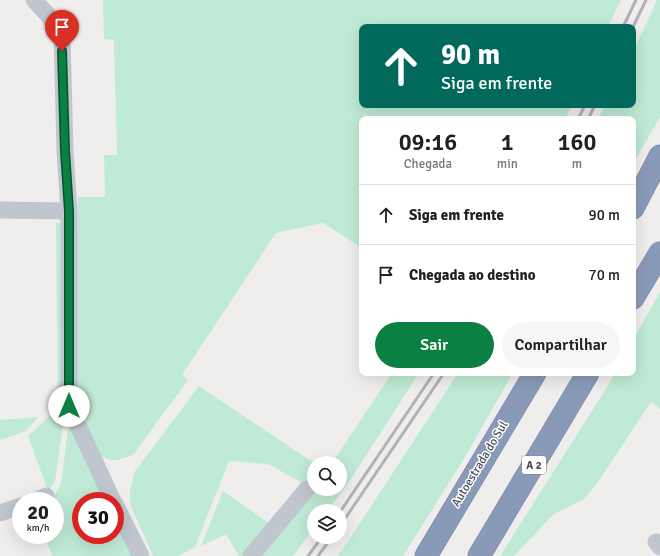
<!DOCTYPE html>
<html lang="pt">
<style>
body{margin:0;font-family:Signika,sans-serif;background:#f6f6f6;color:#202124;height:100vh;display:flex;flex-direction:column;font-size:15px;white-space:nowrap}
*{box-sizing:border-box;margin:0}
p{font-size:13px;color:#757577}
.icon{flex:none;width:22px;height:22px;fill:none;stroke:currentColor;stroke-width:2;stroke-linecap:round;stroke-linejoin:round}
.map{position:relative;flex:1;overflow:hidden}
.drawer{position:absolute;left:359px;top:116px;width:277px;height:260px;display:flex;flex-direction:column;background:#fff;border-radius:8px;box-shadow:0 4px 16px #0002}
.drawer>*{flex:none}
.guide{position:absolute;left:359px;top:24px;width:277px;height:84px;border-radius:8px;box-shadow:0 4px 16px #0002;background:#00695c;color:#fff;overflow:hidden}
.controls{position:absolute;left:307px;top:456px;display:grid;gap:8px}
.controls a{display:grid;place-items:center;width:40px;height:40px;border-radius:50%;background:#fff;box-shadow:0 4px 16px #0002;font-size:20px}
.speed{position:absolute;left:12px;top:492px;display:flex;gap:8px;font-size:20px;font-weight:700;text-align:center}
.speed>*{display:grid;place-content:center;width:52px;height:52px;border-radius:50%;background:#fff;box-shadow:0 4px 16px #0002;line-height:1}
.speed small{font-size:10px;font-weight:400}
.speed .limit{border:6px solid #d22;background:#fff;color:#111}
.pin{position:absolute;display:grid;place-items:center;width:34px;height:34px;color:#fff;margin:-41px -17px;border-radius:50% 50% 50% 0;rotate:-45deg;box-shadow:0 0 4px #0007}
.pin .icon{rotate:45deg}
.me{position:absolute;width:44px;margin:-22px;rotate:0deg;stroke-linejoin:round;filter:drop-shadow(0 0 3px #0008)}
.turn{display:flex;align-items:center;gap:14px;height:84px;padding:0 16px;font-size:18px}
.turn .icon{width:52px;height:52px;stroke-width:2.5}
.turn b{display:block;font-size:28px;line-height:34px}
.eta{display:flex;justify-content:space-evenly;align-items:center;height:68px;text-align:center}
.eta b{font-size:24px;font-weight:600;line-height:28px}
.primary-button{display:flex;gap:8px;margin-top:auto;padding:8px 16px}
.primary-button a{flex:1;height:46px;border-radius:24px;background:#0b8043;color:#fff;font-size:16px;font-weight:600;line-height:46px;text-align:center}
.primary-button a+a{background:#f6f6f6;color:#202124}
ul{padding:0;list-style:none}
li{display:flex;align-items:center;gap:12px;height:60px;padding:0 16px;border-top:1px solid #e0e0e0}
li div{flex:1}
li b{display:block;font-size:15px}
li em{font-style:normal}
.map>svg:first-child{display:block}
.green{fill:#bfead5}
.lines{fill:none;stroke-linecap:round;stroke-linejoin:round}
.motorway-casing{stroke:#7485a4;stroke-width:23}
.minor{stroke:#bfc6ce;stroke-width:17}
.motorway{stroke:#899ab8;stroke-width:22}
.rail{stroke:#b0b2b7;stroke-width:3}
.route-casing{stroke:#07532c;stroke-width:10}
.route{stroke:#0b8043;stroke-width:7}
.labels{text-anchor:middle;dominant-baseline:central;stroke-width:3;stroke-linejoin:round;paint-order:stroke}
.shield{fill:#fff;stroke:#7e838b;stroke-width:1}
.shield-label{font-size:11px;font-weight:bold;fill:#474e59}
.street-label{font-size:12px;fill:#474e59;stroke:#fff}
</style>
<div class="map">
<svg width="660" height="556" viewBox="0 0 660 556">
<rect width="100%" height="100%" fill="#f0eeed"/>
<path class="green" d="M103,0H621L608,27H362V105H572L565,119H362V248L323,223L276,233L182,375L188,380L133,455L118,460H111L104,458L99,454L74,404L78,197H105L104,155H117L114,40L104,39Z
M657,0H660V117L633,164V119H598L605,105H633V52Z
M66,222V405L55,482L48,491L28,436L58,408L56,223Z
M660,292V409L651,402L596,485L584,499L554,514L514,556H500L604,392L615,373H633V340Z
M392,373H419L347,485L327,511H314V528L293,556H256L311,488L268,464L229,461L195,547L178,556H153L130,504V491L132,481L135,471L144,459L199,386L314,463V489H340V463H332Z
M458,373H513L462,462L403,556H337L347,543Z
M70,415L112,501H81V535H115V508L138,556H52L45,535H55V501H51L61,484Z
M38,417L26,431L0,440V420Z
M223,491L273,526L249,556H239L226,534L201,546Z"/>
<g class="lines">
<defs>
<path id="motorway" d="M633,208L660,156
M633,298L660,253
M426,556L535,373
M479,556L588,373"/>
</defs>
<use href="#motorway" class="motorway-casing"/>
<path class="minor" d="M34,0L48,15L62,37L65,151L69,211V406L113,501
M0,210L69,211
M34,501L46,496
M115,504L141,556
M0,513L21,506
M656,542L660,547
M251,556L307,489"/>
<use href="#motorway" class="motorway"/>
<path class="rail" d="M623,27L636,0
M633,27L646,0
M578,119L585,105
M588,119L595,105
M340,512L434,373
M340,526L444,373
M308,556L322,537
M318,556L332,537"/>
</g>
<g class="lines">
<defs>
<path id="route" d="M62,51L65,151L69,211V406"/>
</defs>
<use href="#route" class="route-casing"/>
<use href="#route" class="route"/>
</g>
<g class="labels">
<rect class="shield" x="522" y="456" width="24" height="18" rx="3"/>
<g class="shield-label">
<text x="534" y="465">A 2</text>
</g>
<g class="street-label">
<text transform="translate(480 464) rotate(-59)">Autoestrada do Sul</text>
</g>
</g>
</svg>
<div class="controls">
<a><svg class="icon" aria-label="search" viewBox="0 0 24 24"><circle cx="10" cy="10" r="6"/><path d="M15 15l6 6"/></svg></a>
<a><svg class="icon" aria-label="layers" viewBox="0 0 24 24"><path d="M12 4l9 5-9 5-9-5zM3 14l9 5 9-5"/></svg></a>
</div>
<div class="speed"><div>20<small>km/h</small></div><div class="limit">30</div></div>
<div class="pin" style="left:62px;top:51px;background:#d93025"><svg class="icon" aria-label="arrive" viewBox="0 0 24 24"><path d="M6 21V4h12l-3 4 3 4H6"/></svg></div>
<svg class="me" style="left:69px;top:406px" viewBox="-20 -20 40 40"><circle r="19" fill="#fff"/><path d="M0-13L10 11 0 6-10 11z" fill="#0b8043"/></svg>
<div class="guide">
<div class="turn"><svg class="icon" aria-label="ahead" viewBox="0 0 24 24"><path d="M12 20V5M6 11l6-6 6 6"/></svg><div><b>90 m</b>Siga em frente</div></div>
</div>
<section class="drawer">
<div class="eta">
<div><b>09:16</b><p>Chegada</p></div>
<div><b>1</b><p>min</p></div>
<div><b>160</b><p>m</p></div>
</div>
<ul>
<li><svg class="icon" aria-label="ahead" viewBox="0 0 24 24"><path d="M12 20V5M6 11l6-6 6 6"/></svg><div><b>Siga em frente</b></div><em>90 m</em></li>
<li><svg class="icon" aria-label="arrive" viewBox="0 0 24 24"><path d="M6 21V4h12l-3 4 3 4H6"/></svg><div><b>Chegada ao destino</b></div><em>70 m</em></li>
</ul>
<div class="primary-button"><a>Sair</a><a>Compartilhar</a></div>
</section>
</div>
